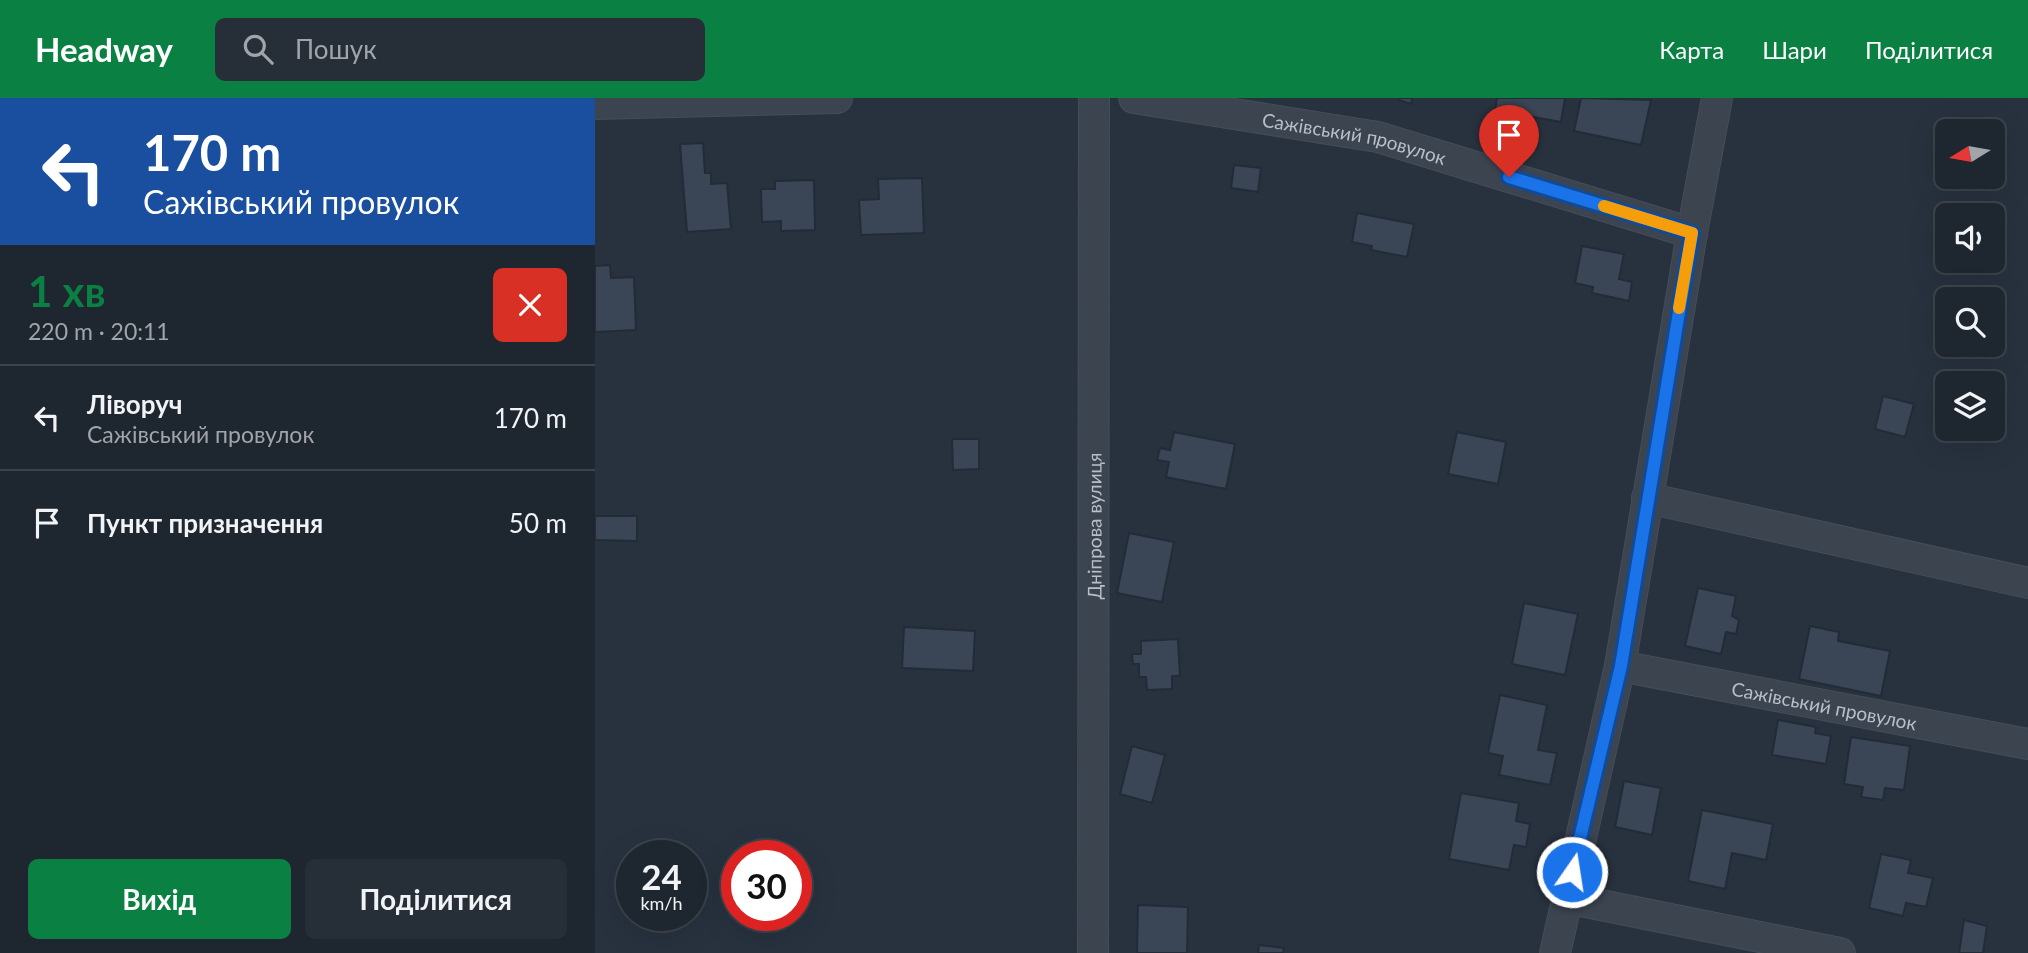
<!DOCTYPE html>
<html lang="uk">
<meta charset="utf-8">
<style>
body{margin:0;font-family:Lato,sans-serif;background:#262e37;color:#f1f3f6;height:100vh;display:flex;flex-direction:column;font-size:26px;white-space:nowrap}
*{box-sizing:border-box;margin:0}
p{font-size:23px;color:#a1a5aa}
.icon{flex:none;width:38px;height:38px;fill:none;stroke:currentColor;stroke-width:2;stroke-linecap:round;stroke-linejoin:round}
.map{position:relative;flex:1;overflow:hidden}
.panel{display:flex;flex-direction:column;background:#1e262f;width:595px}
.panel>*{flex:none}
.top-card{background:#1a4fa0;color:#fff;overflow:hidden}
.needle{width:46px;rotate:259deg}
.controls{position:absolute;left:1340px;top:21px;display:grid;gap:14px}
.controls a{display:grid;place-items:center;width:70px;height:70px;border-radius:10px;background:#1e262f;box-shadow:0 7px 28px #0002,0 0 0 2px #3c434b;font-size:35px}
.speed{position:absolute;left:21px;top:742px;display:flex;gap:14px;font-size:35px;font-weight:700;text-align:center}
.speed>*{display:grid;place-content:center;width:91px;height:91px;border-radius:50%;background:#1e262f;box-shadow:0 7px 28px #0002,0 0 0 2px #3c434b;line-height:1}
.speed small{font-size:18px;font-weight:400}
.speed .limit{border:10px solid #d22;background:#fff;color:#111}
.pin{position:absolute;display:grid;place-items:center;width:60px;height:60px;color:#fff;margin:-72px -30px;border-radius:50% 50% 50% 0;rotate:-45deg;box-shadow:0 0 7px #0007}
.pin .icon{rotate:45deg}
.me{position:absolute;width:77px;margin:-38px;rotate:13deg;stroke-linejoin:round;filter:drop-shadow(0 0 5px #0008)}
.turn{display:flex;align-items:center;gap:24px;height:147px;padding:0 28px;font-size:32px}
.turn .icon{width:91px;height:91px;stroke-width:2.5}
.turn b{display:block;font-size:49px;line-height:60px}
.round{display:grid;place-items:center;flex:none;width:74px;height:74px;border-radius:10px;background:#262e37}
.overview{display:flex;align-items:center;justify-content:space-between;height:119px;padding:0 28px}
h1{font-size:42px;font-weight:700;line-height:52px;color:#0b8043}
.primary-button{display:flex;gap:14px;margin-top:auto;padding:14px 28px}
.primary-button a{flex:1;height:80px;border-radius:10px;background:#0b8043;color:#fff;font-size:28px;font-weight:700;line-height:80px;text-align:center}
.primary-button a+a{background:#262e37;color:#f1f3f6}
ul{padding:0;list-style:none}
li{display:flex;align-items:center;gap:21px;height:105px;padding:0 28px;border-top:2px solid #3c434b}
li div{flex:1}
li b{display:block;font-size:26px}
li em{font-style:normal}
header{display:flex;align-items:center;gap:42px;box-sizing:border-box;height:98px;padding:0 35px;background:#0b8043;color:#fff}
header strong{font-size:33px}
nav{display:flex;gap:38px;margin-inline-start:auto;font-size:24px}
.search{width:490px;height:63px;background:#262e37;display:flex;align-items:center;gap:18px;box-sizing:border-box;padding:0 24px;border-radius:10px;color:#a1a5aa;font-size:26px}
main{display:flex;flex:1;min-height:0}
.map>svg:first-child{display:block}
.building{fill:#3a4655;stroke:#222b37;stroke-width:2}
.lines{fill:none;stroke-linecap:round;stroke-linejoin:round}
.minor-casing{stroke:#454d59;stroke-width:32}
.minor{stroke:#3c4450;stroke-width:30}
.route-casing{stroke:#114b97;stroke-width:18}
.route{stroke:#1a73e8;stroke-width:12}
.slow{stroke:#f59e0b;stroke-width:12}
.labels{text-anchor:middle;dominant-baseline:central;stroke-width:7;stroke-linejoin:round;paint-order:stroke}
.street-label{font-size:19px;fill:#b8bfca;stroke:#202935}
</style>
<header>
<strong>Headway</strong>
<div class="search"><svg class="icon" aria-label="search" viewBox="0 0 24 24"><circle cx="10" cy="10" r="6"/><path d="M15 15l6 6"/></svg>Пошук</div>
<nav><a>Карта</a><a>Шари</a><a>Поділитися</a></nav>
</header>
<main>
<section class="panel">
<div class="top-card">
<div class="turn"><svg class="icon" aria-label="left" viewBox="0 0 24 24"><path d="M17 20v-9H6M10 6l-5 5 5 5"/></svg><div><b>170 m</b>Сажівський провулок</div></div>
</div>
<div class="overview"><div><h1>1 хв</h1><p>220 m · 20:11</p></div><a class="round" style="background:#d93025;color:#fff"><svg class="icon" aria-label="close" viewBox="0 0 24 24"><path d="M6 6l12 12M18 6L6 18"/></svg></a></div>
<ul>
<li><svg class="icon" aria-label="left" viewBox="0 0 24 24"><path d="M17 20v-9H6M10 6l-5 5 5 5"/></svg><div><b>Ліворуч</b><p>Сажівський провулок</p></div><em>170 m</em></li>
<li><svg class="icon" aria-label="arrive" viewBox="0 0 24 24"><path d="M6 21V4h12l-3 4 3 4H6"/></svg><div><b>Пункт призначення</b></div><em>50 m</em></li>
</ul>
<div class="primary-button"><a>Вихід</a><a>Поділитися</a></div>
</section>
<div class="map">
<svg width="1433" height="855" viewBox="0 0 1433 855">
<rect width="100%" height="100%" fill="#28323f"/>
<path class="building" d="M805,0H817L816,6L804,2Z
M902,0H970L966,24L900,12Z
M986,0L1056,2L1046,47L979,33Z
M108,45L110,75H116V86L132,85L136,131L92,134L85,46Z
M639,67L666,70L663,94L636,90Z
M327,80L329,135L266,137L264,102L284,101L283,81Z
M219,82L220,132L186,133V123L167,124L166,91H180V83Z
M762,115L819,126L812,159L776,152L777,148L757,144Z
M987,148L1029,156L1024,181L1037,184L1034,203L997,195L998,189L980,185Z
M15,167L16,180L39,179L41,232L0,234V168Z
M1288,298L1319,306L1310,339L1280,331Z
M579,334L640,346L631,391L571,379L574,364L562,362L565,350L575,352Z
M862,334L911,344L903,386L853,376Z
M357,341H384V371L358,372Z
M0,418H42V443L0,442Z
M534,435L579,444L567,504L522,495Z
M1103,490L1141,498L1137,518L1144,522L1141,536L1131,534L1126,556L1090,548Z
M929,505L983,516L970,577L917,566Z
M1215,528L1244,534L1243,543L1295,553L1286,598L1204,581Z
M309,529L380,533L378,573L307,570Z
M583,541L585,578H577V591L552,592L551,579H544V566H538L537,556H546V543Z
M905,597L952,607L943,652L962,655L955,687L904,677L908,658L893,655Z
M1183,622L1221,629L1220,635L1236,638L1231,666L1177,657Z
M1256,639L1315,648L1309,692L1290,690L1288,702L1266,699L1268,689L1249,686Z
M537,648L570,657L557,705L525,696Z
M1029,683L1066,690L1057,737L1020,729Z
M866,695L924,705L921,723L935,726L931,749L919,747L914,772L854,761Z
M1107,712L1178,726L1171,762L1137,755L1130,791L1093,783Z
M1286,756L1316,762L1313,775L1338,780L1331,809L1311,805L1308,818L1274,810Z
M543,807L593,809L592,855H542Z
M1369,822L1392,828L1388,855H1364Z
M664,847L689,850L688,855H663Z"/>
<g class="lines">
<defs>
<g id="minor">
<path id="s1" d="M539,0L783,39L1097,135"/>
<path d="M0,6L242,0"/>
<path d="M1052,400L1433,485"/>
<path id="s2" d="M1025,568L1433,646"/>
<path d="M971,800L1245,855"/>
<path id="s3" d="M498,855L499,0"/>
<path d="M960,855L1025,568L1097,135L1122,0"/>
</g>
</defs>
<use href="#minor" class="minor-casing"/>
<use href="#minor" class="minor"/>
</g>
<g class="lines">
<defs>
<path id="route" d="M914,79L1097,135L1026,568L977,774"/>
</defs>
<use href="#route" class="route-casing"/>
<use href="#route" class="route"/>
<path class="slow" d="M1009,108L1097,135L1084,210"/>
</g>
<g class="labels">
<g class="street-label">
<text stroke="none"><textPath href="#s1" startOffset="224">Сажівський провулок</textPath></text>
<text stroke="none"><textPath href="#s3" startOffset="427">Дніпрова вулиця</textPath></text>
<text stroke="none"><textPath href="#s2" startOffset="208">Сажівський провулок</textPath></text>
</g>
</g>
</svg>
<div class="controls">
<a><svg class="needle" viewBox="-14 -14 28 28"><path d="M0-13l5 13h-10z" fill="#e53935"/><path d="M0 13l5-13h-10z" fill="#a1a5aa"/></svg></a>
<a><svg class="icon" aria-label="sound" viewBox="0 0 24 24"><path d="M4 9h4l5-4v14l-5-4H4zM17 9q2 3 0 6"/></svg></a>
<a><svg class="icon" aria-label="search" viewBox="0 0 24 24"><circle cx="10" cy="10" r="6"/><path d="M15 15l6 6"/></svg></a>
<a><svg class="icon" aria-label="layers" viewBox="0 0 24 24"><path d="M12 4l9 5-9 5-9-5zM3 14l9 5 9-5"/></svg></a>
</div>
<div class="speed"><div>24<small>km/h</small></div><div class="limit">30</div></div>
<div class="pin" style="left:914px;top:79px;background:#d93025"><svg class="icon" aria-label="arrive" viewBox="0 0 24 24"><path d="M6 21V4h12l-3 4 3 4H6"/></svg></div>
<svg class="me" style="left:977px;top:774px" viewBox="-20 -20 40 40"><circle r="17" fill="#1a73e8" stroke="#fff" stroke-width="3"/><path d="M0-11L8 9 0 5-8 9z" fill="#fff"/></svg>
</div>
</main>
